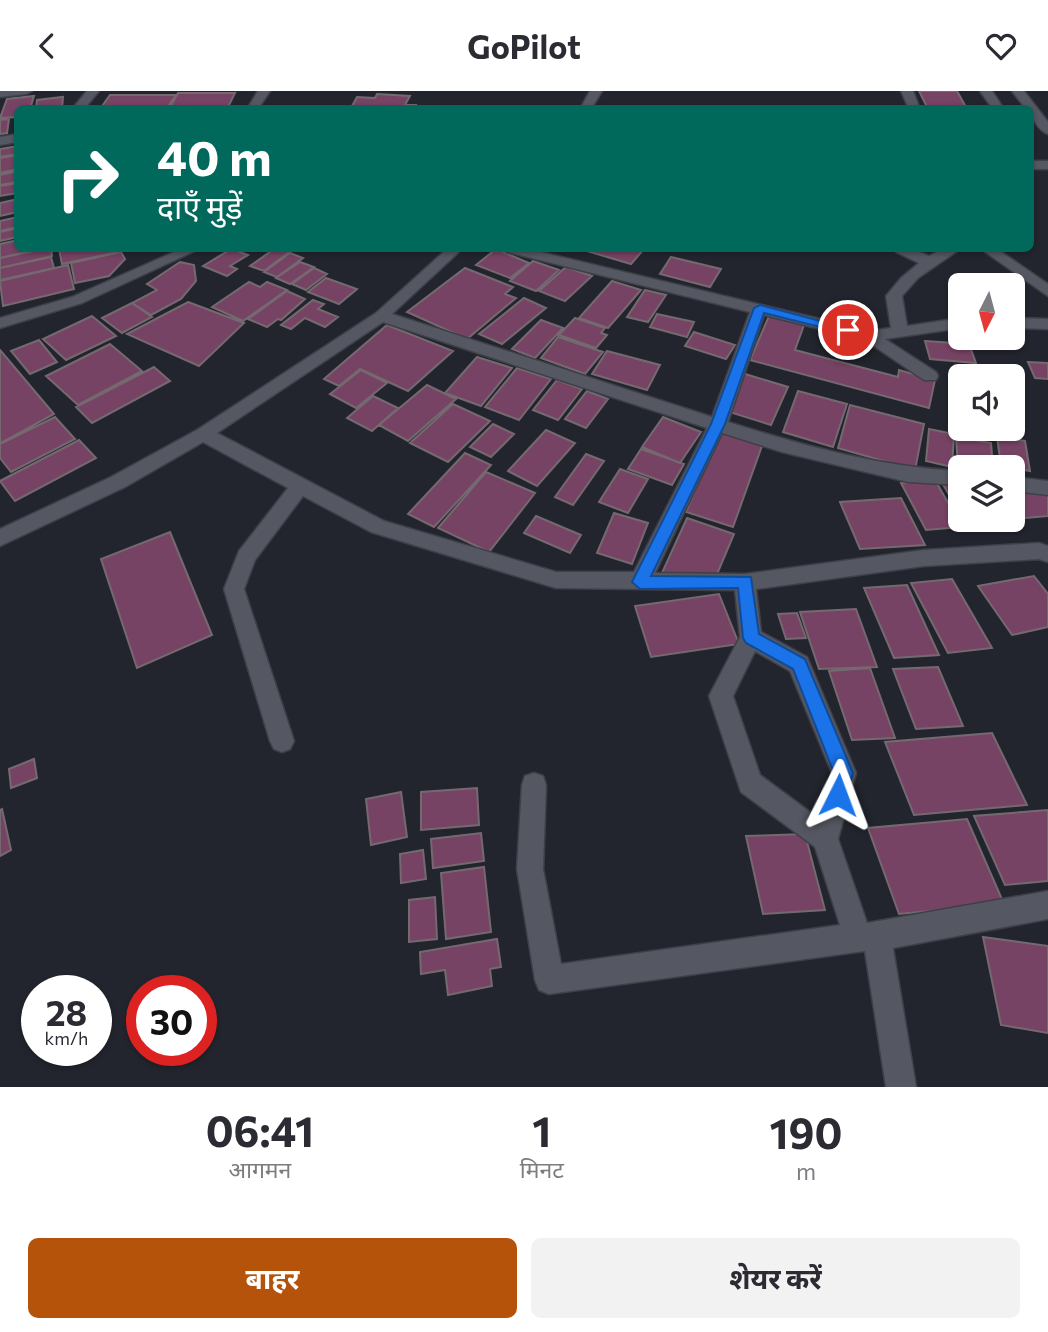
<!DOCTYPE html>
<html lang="hi">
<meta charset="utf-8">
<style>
body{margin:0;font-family:Commissioner,"Noto Sans Devanagari",sans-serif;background:#f2f2f3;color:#2b2b33;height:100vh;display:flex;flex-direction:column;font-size:26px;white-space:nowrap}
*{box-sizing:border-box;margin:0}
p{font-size:23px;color:#7c7c81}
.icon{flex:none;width:38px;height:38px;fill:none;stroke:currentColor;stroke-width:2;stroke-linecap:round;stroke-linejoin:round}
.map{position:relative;height:996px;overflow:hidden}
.side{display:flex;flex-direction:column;background:#fff;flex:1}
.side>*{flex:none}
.guide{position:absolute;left:14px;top:14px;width:1020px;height:147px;border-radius:10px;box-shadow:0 2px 5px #0004;background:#00695c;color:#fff;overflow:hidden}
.needle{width:46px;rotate:186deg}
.tools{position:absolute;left:948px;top:182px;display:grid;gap:14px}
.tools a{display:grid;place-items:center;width:77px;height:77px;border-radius:10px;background:#fff;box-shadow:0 2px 5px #0004;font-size:35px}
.speed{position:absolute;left:21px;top:884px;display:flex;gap:14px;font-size:35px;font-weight:700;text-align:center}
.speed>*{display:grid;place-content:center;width:91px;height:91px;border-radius:50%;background:#fff;box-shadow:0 2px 5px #0004;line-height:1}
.speed small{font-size:18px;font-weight:400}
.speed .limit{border:10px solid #d22;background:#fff;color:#111}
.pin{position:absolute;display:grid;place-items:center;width:60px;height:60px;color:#fff;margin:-30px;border:4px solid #fff;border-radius:50%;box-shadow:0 2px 7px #0007}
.me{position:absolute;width:77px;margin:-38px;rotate:3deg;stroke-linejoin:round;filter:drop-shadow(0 0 5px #0008)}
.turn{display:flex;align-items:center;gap:24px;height:147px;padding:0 28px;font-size:32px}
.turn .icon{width:91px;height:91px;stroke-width:2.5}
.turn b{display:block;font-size:49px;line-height:60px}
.eta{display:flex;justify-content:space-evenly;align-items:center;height:119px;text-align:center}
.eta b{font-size:42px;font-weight:700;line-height:49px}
.action{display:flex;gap:14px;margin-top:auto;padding:14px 28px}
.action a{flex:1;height:80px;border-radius:10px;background:#b45309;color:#fff;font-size:28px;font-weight:700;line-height:80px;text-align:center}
.action a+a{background:#f2f2f3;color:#2b2b33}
header{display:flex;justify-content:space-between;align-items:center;height:91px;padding:0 28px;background:#fff;font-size:32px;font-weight:700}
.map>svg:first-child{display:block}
.building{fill:#774364;stroke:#756970;stroke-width:2}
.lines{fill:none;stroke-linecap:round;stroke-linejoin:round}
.minor-casing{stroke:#3e4048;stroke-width:3}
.minor{fill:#555762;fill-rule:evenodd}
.route{fill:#1a73e8;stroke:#114b97;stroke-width:2}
</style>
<header><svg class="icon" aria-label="back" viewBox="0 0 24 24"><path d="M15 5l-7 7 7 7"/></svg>GoPilot<svg class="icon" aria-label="heart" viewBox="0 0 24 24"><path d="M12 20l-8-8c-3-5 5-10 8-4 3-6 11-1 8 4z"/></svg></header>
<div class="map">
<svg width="1048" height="996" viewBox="0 0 1048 996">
<rect width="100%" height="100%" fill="#23252e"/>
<path class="building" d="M919,0H957L967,18H928Z
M178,2H235L228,16L169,18Z
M377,3L410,5L405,14H416L415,18L352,15L357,6L375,7Z
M110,4H176L167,17L100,18Z
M34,5L30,18H18V26L0,27L7,8Z
M63,6L62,18H36L37,9Z
M9,28L7,42L0,43V29Z
M18,55V63L0,66V58Z
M18,64V78L0,82V67Z
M18,80V91L0,94V84Z
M18,92V102L0,105V95Z
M18,108V121L0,125V112Z
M18,126V136L0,140V130Z
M18,137V146L0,150V141Z
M18,149V158H39L0,167V153Z
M43,158H51L52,165L0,177V167Z
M59,158H127L128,159L62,173Z
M231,158L248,164L230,175L237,178L227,185L203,175Z
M274,158L292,159L264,180L250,175Z
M496,158L529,172L510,187L476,174Z
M580,158H644L631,173Z
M121,161L125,168L109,185L75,192L71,172Z
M290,162L303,167L277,186L264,181Z
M51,166L54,177L0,189V177Z
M671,166L721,178L710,196L660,183Z
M533,170L559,179L536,200L510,190Z
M180,171L194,174L196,190L181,208L151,224L132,212L157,199L147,193Z
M300,171L314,176L290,193L276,187Z
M68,174L74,198L3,215L0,190Z
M566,176L592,185L565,210L539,200Z
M314,177L327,183L306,199L292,193Z
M465,177L513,196L505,203L516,207L467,248L407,221Z
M326,187L357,198L339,213L308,201Z
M612,190L641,199L608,237L579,227Z
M249,191L260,196L267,191L287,199L243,230L212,216Z
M645,199L666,204L648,231L627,226Z
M287,200L305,208L281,229L278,228L267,236L248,228Z
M524,207L546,217L502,253L479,243Z
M313,209L324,213L318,218L338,226L325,236L305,227L291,238L281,234Z
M188,211L244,232L199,275L127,243Z
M132,212L152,226L122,242L102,227Z
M657,223L694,231L687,246L650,236Z
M92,225L116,245L66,269L43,248Z
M769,225L804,234L795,259L898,286L899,279L935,289L929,317L750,269Z
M575,227L605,237L601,242L607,244L596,257L559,244Z
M541,229L563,237L535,267L512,258Z
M387,234L453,260L408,300L360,278L339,295L324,288Z
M694,241L735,254L726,268L685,255Z
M1013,243L1017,253L988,251L986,247H1013Z
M558,246L603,261L585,283L541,267Z
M39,249L57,271L30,283L11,260Z
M925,250L969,253L976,272L930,268Z
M110,253L142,280L78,314L46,285Z
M0,259L54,323L1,352L0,350Z
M607,260L660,274L647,299L592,283Z
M477,266L512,277L481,315L445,302Z
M1028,271L1048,272V288L1035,287Z
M154,276L170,290L92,332L76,316Z
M517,277L551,288L519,329L485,316Z
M361,279L387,292L356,317L330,303Z
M742,282L788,296L771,334L723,319Z
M557,289L582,298L558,329L533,319Z
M427,294L456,308L408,350L379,334Z
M587,300L608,308L586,337L565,328Z
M798,300L847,313L833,356L783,341Z
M373,305L398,317L372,340L347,327Z
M453,313L490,330L448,371L410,352Z
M850,314L924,333L915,379L838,357Z
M55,326L75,348L11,381L0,367V353Z
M663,326L701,341L680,372L642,356Z
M493,333L514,343L491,366L470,356Z
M929,338L954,343L952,376L926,370Z
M546,339L575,352L537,395L508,380Z
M720,340L763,352L733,436L686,421Z
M956,346L991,352L993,376L958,375Z
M997,346L1025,350L1030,380L1001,375Z
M79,349L96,367L15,410L0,390Z
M641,358L684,373L672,394L628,378Z
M465,362L491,374L434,436L408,423Z
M586,363L604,370L573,414L555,406Z
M620,378L648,388L628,422L599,411Z
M486,381L535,402L489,461L438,437Z
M935,389L962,436L926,439L901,392Z
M941,390L961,392V424Z
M1013,397L1048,401V425L1013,428Z
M901,407L925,454L860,458L840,411Z
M614,422L648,432L632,473L597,462Z
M536,425L581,444L570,462L524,442Z
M687,427L734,443L715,488L661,484Z
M170,441L212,544L137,577L101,468Z
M1034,485L1048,503V536L1012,544L978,495Z
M952,488L992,557L948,562L911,492Z
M907,494L939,564L894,567L864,497Z
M719,503L739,553L651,566L635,515Z
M856,518L877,576L819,578L800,521Z
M797,522L806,547L786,548L778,523Z
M938,576L963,635L916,638L893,578Z
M870,577L895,647L852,649L829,580Z
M992,642L1027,714L914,724L885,651Z
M34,668L37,687L11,697L9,678Z
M477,697L479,734L421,739V701Z
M401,701L407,746L371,754L366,708Z
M2,718L11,759L0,765V719Z
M1048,719V790L1005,794L974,725Z
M967,728L1004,813L899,823L868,737Z
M481,742L484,770L433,777L431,748Z
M805,743L825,819L763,823L746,745Z
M423,759L426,788L401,792L400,763Z
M484,776L491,841L446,848L441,782Z
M435,806L437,848L409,851V809Z
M983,846L1048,855V942L1001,934Z
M497,848L501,876L490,878L492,895L448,904L445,879L421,883L420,861Z"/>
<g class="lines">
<defs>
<path id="minor" d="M0,0H32L26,3L0,6Z
M87,0H99L84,18H72Z
M258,0H270L258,18H247Z
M590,0H602L591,18H580Z
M901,0H913L920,18H909Z
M980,0H992L1004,18H993Z
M1012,0H1024L1048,31V43C1039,40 1031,27 1031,18H1026Z
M18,43V51L0,54V46Z
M1031,70H1048V78H1031Z
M181,158H199L82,212L0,237V227L72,206Z
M447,158H462L392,223L712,326L750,221L507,161L505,158H528L870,240L891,237L886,205L901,187L919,172L896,161L894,158H912L929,165L943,158H960L918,187L902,205L907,235L961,227V237L885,248L936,281L938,285L936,289H924L865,249L764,224L728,331C804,355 881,376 961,380V394L908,391L782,361L722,342L655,482L745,483L924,459L1039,452L1048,455V471L1039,468L924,475L756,498L761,541L807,566L856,682L838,748L867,832L1048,800V828L893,857L916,996H886L865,860L549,903L539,899L535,889L517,778L522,694L525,685L534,682L543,685L546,694L543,778L561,873L840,834L815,756L741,701L709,605L740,546L735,499L556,497L371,441L303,405L255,469L244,498L294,650L290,658L282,661L274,658L270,650L224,498L239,460L288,397L203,351L125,396L0,455V438L111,386L197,339L376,222ZM383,231L707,337L634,481H556L384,430L217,342ZM755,560L790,580L832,682L818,727L760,684L733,605Z
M981,158H997L1048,193V205Z
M1013,227L1048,228V238L1013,237Z
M1013,386L1048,390V404L1013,400Z"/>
</defs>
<use href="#minor" class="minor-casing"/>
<use href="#minor" class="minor"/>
</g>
<path class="route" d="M760,214L854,239L848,243L764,222L725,333L651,485L751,486L759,543L805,568L853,682L844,711L838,714L831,711L828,704L834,682L793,578L746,552L743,547L738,497L640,498L632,491L711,333L754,217Z"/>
</svg>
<div class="tools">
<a><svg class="needle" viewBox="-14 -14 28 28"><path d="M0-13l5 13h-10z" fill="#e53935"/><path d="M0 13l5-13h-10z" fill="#7c7c81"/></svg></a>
<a><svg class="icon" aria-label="sound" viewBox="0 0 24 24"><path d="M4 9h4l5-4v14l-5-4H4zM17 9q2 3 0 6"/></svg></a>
<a><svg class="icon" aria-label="layers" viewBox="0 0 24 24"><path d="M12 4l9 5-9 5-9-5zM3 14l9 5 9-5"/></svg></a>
</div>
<div class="speed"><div>28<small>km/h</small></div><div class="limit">30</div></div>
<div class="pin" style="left:848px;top:239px;background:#d93025"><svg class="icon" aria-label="arrive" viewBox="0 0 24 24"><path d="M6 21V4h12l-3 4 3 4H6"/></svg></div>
<svg class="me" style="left:838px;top:704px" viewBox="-20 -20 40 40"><path d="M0-17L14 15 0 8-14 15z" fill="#1a73e8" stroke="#fff" stroke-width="4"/></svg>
<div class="guide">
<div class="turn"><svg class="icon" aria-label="right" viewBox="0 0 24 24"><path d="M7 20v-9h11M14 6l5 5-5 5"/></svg><div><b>40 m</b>दाएँ मुड़ें</div></div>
</div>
</div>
<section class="side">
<div class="eta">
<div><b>06:41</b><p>आगमन</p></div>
<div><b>1</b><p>मिनट</p></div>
<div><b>190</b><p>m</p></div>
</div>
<div class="action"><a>बाहर</a><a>शेयर करें</a></div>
</section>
